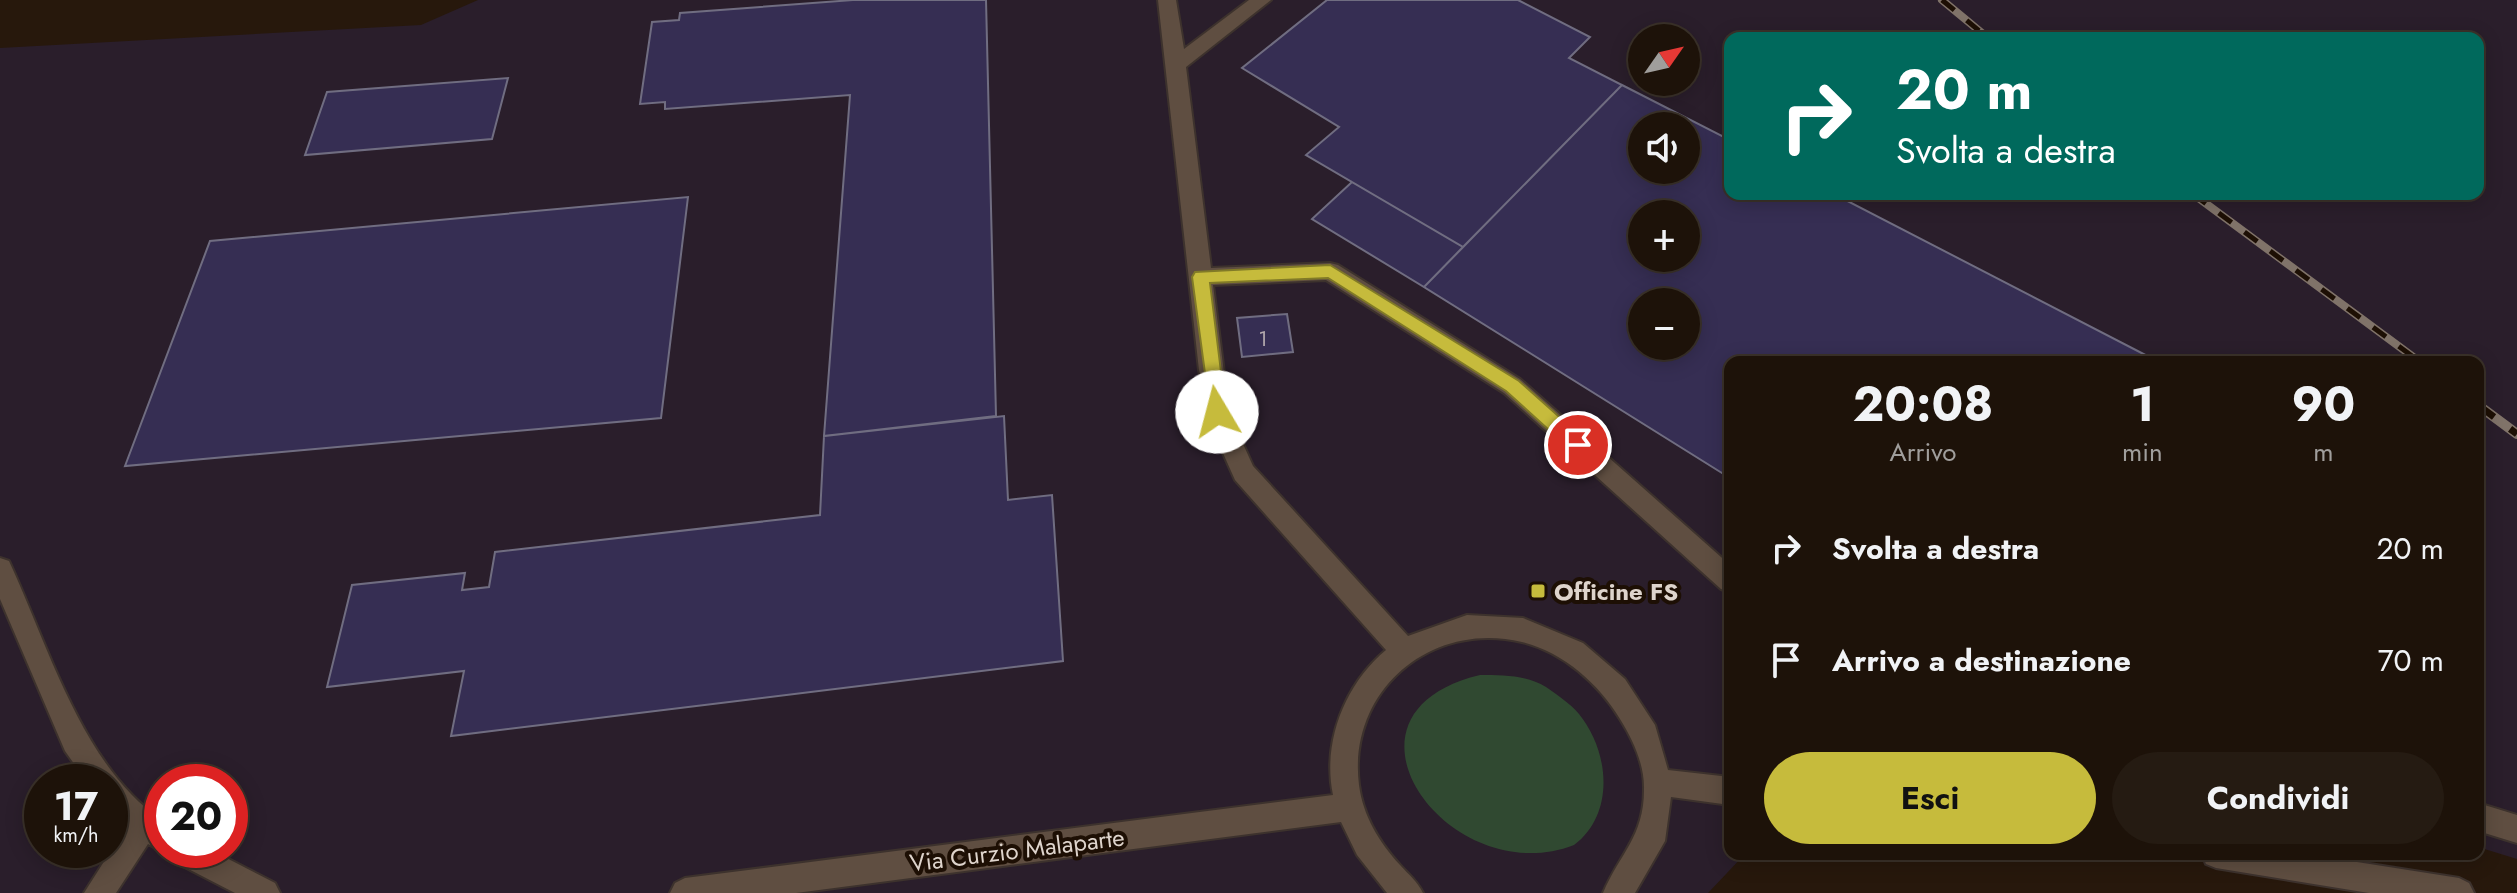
<!DOCTYPE html>
<html lang="it">
<meta charset="utf-8">
<style>
body{margin:0;font-family:Jost,sans-serif;background:#251b12;color:#f1f3f6;height:100vh;display:flex;flex-direction:column;font-size:30px;white-space:nowrap}
*{box-sizing:border-box;margin:0}
p{font-size:26px;color:#a09e9c}
.icon{flex:none;width:44px;height:44px;fill:none;stroke:currentColor;stroke-width:2;stroke-linecap:round;stroke-linejoin:round}
.map{position:relative;flex:1;overflow:hidden}
.panel{position:absolute;left:1724px;top:356px;width:760px;height:504px;display:flex;flex-direction:column;background:#1d1209;border-radius:16px;box-shadow:0 4px 20px #0003,0 0 0 2px #3b322a}
.panel>*{flex:none}
.banner{position:absolute;left:1724px;top:32px;width:760px;height:168px;border-radius:16px;box-shadow:0 4px 20px #0003,0 0 0 2px #3b322a;background:#00695c;color:#fff;overflow:hidden}
.needle{width:52px;rotate:56deg}
.tools{position:absolute;left:1628px;top:24px;display:grid;gap:16px}
.tools a{display:grid;place-items:center;width:72px;height:72px;border-radius:50%;background:#1d1209;box-shadow:0 4px 20px #0003,0 0 0 2px #3b322a;font-size:40px}
.speed{position:absolute;left:24px;top:764px;display:flex;gap:16px;font-size:40px;font-weight:700;text-align:center}
.speed>*{display:grid;place-content:center;width:104px;height:104px;border-radius:50%;background:#1d1209;box-shadow:0 4px 20px #0003,0 0 0 2px #3b322a;line-height:1}
.speed small{font-size:20px;font-weight:400}
.speed .limit{border:12px solid #d22;background:#fff;color:#111}
.pin{position:absolute;display:grid;place-items:center;width:68px;height:68px;color:#fff;margin:-34px;border:4px solid #fff;border-radius:50%;box-shadow:0 2px 8px #0007}
.me{position:absolute;width:88px;margin:-44px;rotate:352deg;stroke-linejoin:round;filter:drop-shadow(0 0 6px #0008)}
.turn{display:flex;align-items:center;gap:28px;height:168px;padding:0 40px;font-size:36px}
.turn .icon{width:104px;height:104px;stroke-width:2.5}
.turn b{display:block;font-size:56px;line-height:68px}
.eta{display:flex;justify-content:space-evenly;align-items:center;height:136px;text-align:center}
.eta b{font-size:48px;font-weight:700;line-height:56px}
.button{display:flex;gap:16px;margin-top:auto;padding:16px 40px}
.button a{flex:1;height:92px;border-radius:48px;background:#c6bb3c;color:#111;font-size:32px;font-weight:700;line-height:92px;text-align:center}
.button a+a{background:#251b12;color:#f1f3f6}
ul{padding:0;list-style:none}
li{display:flex;align-items:center;gap:24px;height:112px;padding:0 40px}
li div{flex:1}
li b{display:block;font-size:30px}
li em{font-style:normal}
.map>svg:first-child{display:block}
.industrial{fill:#2a1e2b;fill-rule:evenodd}
.green{fill:#304931}
.building{fill:#362e53;stroke:#706d81;stroke-width:2;fill-rule:evenodd}
.lines{fill:none;stroke-linecap:round;stroke-linejoin:round}
.minor-casing{stroke:#3d322d;stroke-width:4}
.minor{fill:#5f4e41;fill-rule:evenodd}
.rail-far1-casing{stroke:#807369;stroke-width:8}
.rail-casing{stroke:#807369;stroke-width:10}
.rail-far1{stroke:#1d0f04;stroke-width:5;stroke-dasharray:16;stroke-linecap:butt}
.rail{stroke:#1d0f04;stroke-width:7;stroke-dasharray:20;stroke-linecap:butt}
.route{fill:#c6bb3c;stroke:#817a27;stroke-width:2}
.poi-dot{fill:#c6bb3c;stroke:#1d0f04;stroke-width:3}
.labels{text-anchor:middle;dominant-baseline:central;stroke-width:8;stroke-linejoin:round;paint-order:stroke}
.number-label{font-size:20px;fill:#b4aaae}
.poi-label{font-size:24px;font-weight:bold;fill:#ded4cc;stroke:#1d0f04;text-anchor:start}
.street-label{font-size:24px;fill:#ded4cc;stroke:#1d0f04}
</style>
<div class="map">
<svg width="2517" height="893" viewBox="0 0 2517 893">
<rect width="100%" height="100%" fill="#27180c"/>
<path class="industrial" d="M478,0H2517V859L2478,847V362H1730V854H1745L1708,893H0V48L421,25ZM1642,38H1686V82H1642ZM1730,38H2478V194H1730ZM1642,126H1686V170H1642ZM1642,214H1686V258H1642ZM1642,302H1686V346H1642ZM42,782H110V850H42ZM162,782H230V850H162Z"/>
<path class="green" d="M1480,675C1502,675 1526,675 1546,687C1556,694 1571,704 1579,714C1609,751 1616,813 1574,845C1450,893 1317,714 1480,675Z"/>
<path class="building" d="M853,0H986L996,416L824,436L850,95L665,109V102L640,104L652,22L679,20L680,13Z
M1327,0H1518L1590,37L1569,58L1622,85L1463,247L1306,155L1339,127L1242,68Z
M508,78L492,139L305,155L327,92Z
M1622,85L1730,140V194H1834L2159,362H1730V478L1424,287ZM1642,126H1686V170H1642ZM1642,214H1686V258H1642ZM1642,302H1686V346H1642Z
M1352,182L1463,247L1424,287L1312,219Z
M688,197L661,418L125,466L210,241Z
M1287,314L1293,352L1242,357L1237,318Z
M1004,416L1008,500L1052,495L1063,661L451,736L464,671L327,687L352,585L465,573L462,590L489,587L495,552L820,515L824,436Z"/>
<g class="lines">
<defs>
<path id="minor" d="M1158,0H1176L1184,49L1249,0H1271L1186,67L1211,268L1330,263L1338,265L1520,379L1730,565V592L1721,589L1504,393L1326,280L1213,285L1227,397L1234,424L1253,466L1408,636L1467,615L1523,618L1583,643L1625,679L1655,725L1668,770L1730,777V805L1671,797L1665,841L1635,893H1603C1620,853 1645,836 1644,787C1644,763 1632,738 1620,719C1599,684 1563,652 1522,642C1431,620 1347,691 1359,785C1363,816 1379,842 1400,865C1409,875 1417,881 1423,893H1387L1357,855L1341,822L796,893H670L675,883L685,878L1333,795C1322,742 1345,684 1386,650L1235,480L1210,424L1199,370Z
M0,558L9,561C48,645 83,768 162,820V850H165L162,851L148,844L116,893H84L126,827L110,809V782H87L65,751L0,599Z
M2478,803L2517,815V843L2478,831Z
M167,850H211L275,883L280,893H235L171,860Z
M2202,854H2306L2459,878L2469,883L2474,893H2369L2216,868L2206,864Z"/>
</defs>
<use href="#minor" class="minor-casing"/>
<use href="#minor" class="minor"/>
<defs>
<path id="rail-far1" d="M1942,0L1988,38
M2193,194L2420,362"/>
<path id="rail" d="M2478,405L2517,434"/>
</defs>
<use href="#rail-far1" class="rail-far1-casing"/>
<use href="#rail" class="rail-casing"/>
<use href="#rail-far1" class="rail-far1"/>
<use href="#rail" class="rail"/>
</g>
<path class="route" d="M1330,265L1519,381L1584,439L1587,445L1584,450H1571L1506,391L1328,278L1210,283L1226,412L1224,418H1211L1192,277L1195,272Z"/>
<rect class="poi-dot" x="1530" y="583" width="16" height="16" rx="4"/>
<g class="labels">
<g class="number-label">
<text x="1263" y="339">1</text>
</g>
<g class="poi-label">
<text x="1554" y="591">Officine FS</text>
</g>
<g class="street-label">
<text transform="translate(1017 850) rotate(-7)">Via Curzio Malaparte</text>
</g>
</g>
</svg>
<div class="tools">
<a><svg class="needle" viewBox="-14 -14 28 28"><path d="M0-13l5 13h-10z" fill="#e53935"/><path d="M0 13l5-13h-10z" fill="#a09e9c"/></svg></a>
<a><svg class="icon" aria-label="sound" viewBox="0 0 24 24"><path d="M4 9h4l5-4v14l-5-4H4zM17 9q2 3 0 6"/></svg></a>
<a>+</a>
<a>−</a>
</div>
<div class="speed"><div>17<small>km/h</small></div><div class="limit">20</div></div>
<div class="pin" style="left:1578px;top:445px;background:#d93025"><svg class="icon" aria-label="arrive" viewBox="0 0 24 24"><path d="M6 21V4h12l-3 4 3 4H6"/></svg></div>
<svg class="me" style="left:1217px;top:412px" viewBox="-20 -20 40 40"><circle r="19" fill="#fff"/><path d="M0-13L10 11 0 6-10 11z" fill="#c6bb3c"/></svg>
<div class="banner">
<div class="turn"><svg class="icon" aria-label="right" viewBox="0 0 24 24"><path d="M7 20v-9h11M14 6l5 5-5 5"/></svg><div><b>20 m</b>Svolta a destra</div></div>
</div>
<section class="panel">
<div class="eta">
<div><b>20:08</b><p>Arrivo</p></div>
<div><b>1</b><p>min</p></div>
<div><b>90</b><p>m</p></div>
</div>
<ul>
<li><svg class="icon" aria-label="right" viewBox="0 0 24 24"><path d="M7 20v-9h11M14 6l5 5-5 5"/></svg><div><b>Svolta a destra</b></div><em>20 m</em></li>
<li><svg class="icon" aria-label="arrive" viewBox="0 0 24 24"><path d="M6 21V4h12l-3 4 3 4H6"/></svg><div><b>Arrivo a destinazione</b></div><em>70 m</em></li>
</ul>
<div class="button"><a>Esci</a><a>Condividi</a></div>
</section>
</div>
